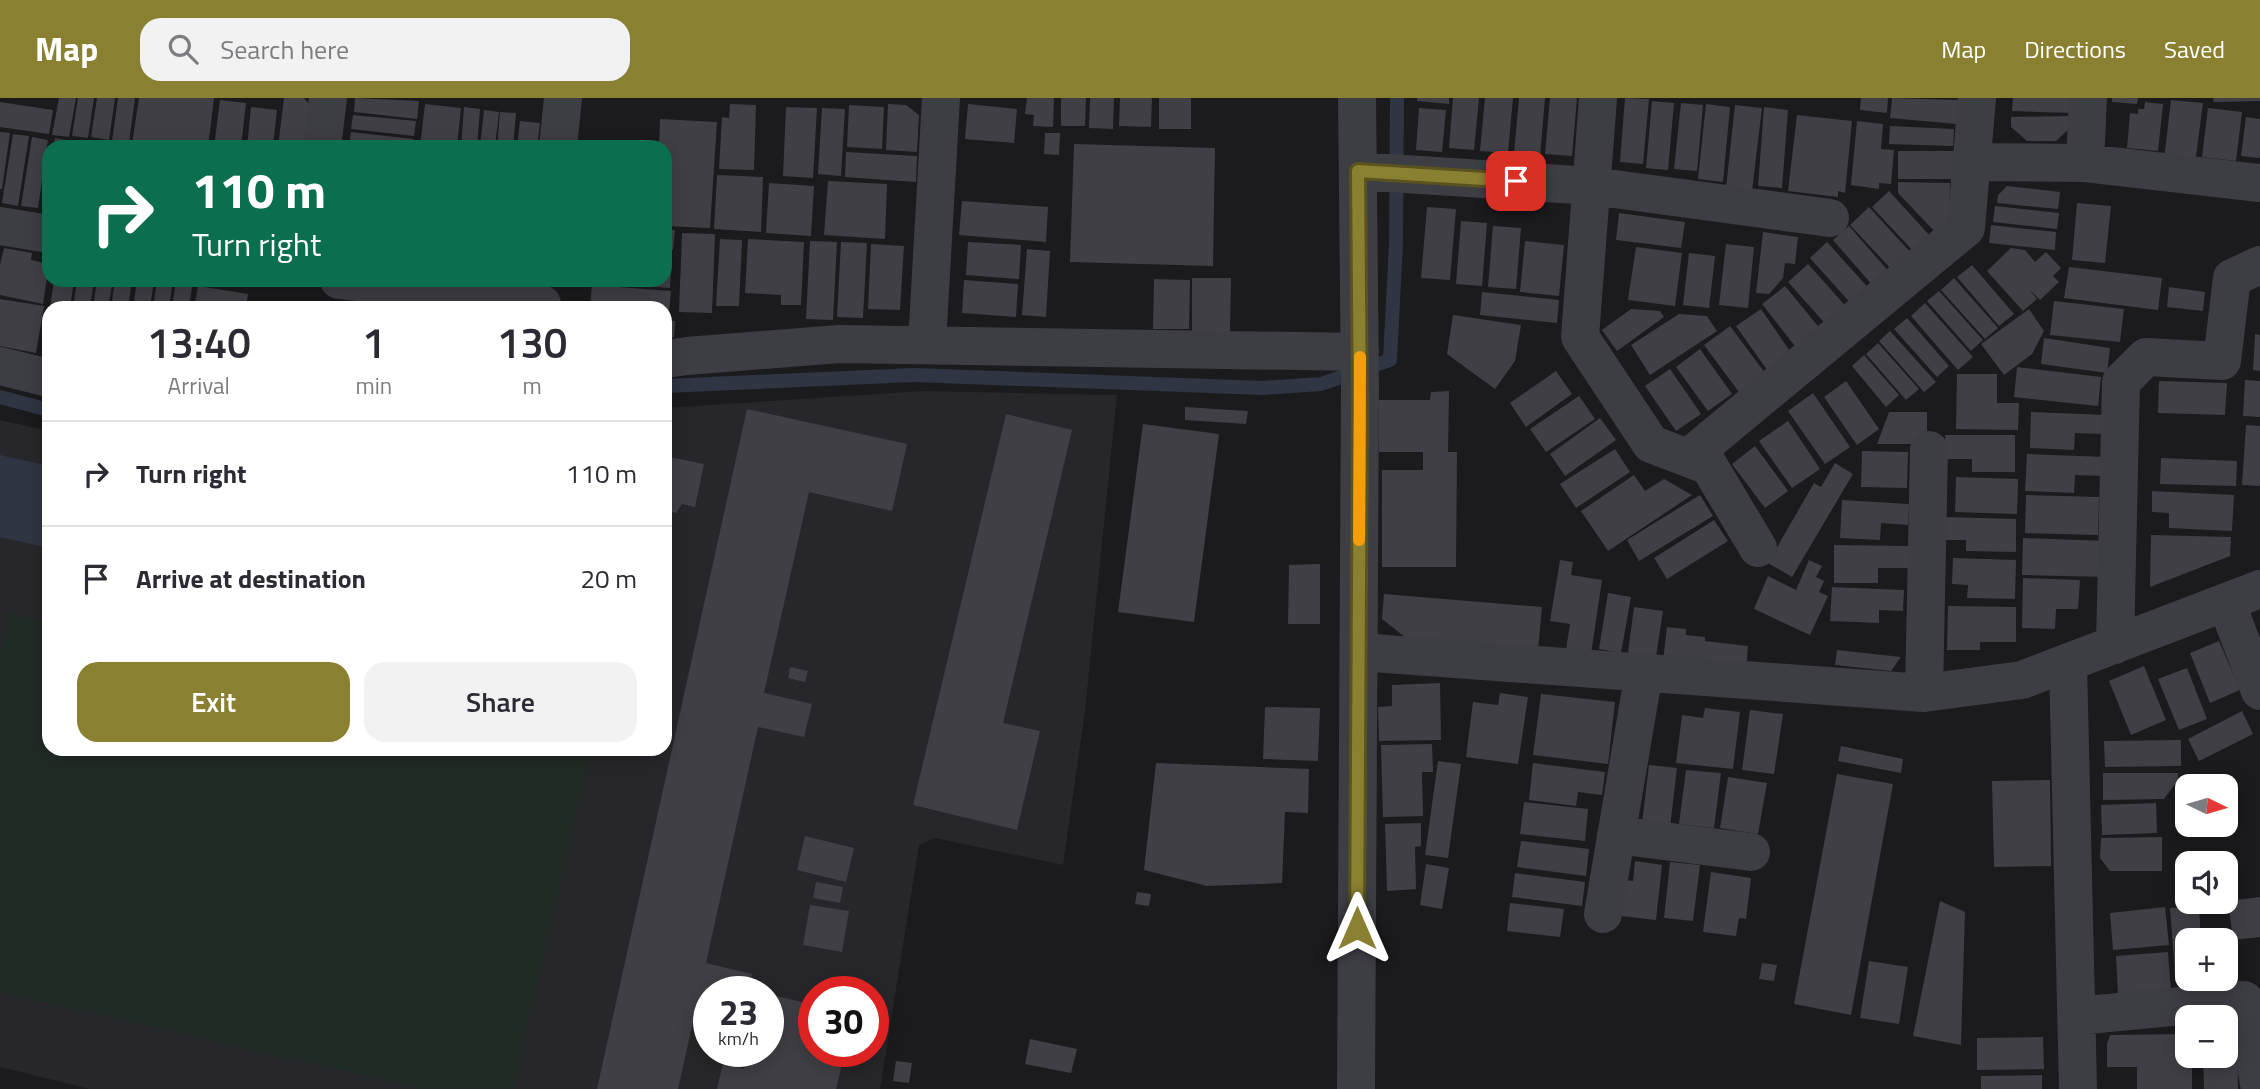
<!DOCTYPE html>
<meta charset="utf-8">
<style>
body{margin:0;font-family:"Titillium Web",sans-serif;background:#f2f2f3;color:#2b2b33;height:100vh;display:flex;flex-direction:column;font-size:26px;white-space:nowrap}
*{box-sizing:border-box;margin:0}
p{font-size:23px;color:#7c7c81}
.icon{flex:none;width:38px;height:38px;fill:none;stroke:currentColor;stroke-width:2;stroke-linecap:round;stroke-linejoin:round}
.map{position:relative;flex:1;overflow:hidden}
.panel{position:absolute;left:42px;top:203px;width:630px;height:455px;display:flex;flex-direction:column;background:#fff;border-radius:21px;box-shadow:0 4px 18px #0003}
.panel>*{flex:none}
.banner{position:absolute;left:42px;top:42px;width:630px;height:147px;border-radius:21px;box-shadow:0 4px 18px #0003;background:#0b6e4f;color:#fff;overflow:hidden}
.needle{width:46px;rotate:95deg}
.buttons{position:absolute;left:2175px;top:676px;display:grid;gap:14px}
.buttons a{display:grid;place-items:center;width:63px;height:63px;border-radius:14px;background:#fff;box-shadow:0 4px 18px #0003;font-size:35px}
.speed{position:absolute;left:693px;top:878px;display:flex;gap:14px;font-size:35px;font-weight:700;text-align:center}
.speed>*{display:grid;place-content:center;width:91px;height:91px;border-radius:50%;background:#fff;box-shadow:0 4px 18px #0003;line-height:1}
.speed small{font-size:18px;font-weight:400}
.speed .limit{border:10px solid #d22;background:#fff;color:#111}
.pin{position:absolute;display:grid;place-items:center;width:60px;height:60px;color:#fff;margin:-30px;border-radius:14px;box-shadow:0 4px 10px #0006}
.me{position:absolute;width:77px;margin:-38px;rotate:0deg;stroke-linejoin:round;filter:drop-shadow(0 0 5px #0008)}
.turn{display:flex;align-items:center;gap:24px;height:147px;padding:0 35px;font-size:32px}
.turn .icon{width:91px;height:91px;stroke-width:2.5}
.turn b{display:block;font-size:49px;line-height:60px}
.eta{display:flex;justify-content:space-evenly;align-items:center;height:119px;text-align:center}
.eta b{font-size:42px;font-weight:600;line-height:49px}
.cta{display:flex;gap:14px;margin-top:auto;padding:14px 35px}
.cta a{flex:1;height:80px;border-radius:21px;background:#8a8032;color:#fff;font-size:28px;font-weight:600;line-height:80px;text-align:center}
.cta a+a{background:#f2f2f3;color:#2b2b33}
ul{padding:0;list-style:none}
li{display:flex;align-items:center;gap:21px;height:105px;padding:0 35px;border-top:2px solid #e1e1e2}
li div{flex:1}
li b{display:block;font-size:26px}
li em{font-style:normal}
header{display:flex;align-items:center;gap:42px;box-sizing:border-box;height:98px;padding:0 35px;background:#8a8032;color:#fff}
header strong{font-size:33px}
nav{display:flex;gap:38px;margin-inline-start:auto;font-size:24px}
.search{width:490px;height:63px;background:#f2f2f3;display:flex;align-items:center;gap:18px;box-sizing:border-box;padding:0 24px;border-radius:21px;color:#7c7c81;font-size:26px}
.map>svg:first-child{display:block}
.built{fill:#27262a;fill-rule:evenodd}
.green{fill:#212b25}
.water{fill:#2f3542}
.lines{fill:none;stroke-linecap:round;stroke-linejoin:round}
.stream{stroke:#2f3542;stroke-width:14}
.building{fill:#403f45}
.minor{stroke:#3d3d44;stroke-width:38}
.route-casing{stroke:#5a5320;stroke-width:18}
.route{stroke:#8a8032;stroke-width:12}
.slow{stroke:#f59e0b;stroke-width:12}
</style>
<header>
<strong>Map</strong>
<div class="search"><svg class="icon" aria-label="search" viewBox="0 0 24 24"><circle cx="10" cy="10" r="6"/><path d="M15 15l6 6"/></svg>Search here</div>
<nav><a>Map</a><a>Directions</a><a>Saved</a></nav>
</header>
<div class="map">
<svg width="2260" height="991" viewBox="0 0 2260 991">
<rect width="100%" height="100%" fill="#1b1a1d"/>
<path class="built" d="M923,293L1117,297L1085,613L1063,767L935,740L919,747L880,991H89L0,969V322L49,333V651H665V310ZM709,894H768V954H709ZM814,894H873V954H814Z"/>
<path class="green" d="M9,515L49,524V651H591L513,991H421L0,894V555Z"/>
<path class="water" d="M0,357L49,368V450L0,439Z"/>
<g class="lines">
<path class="stream" d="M665,288L914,277L1263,290L1321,286L1390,262L1396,145L1397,0
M0,299L49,312"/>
</g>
<path class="building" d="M59,0H76L69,39L52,37Z
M78,0H94L88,40L72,38Z
M97,0H115L109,42L91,39Z
M118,0H135L129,45L112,43Z
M139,0H214L208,49H153L132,46Z
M284,0H304L312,10L308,49H278Z
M355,0L419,3L417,21L354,14Z
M1027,0H1054L1053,29L1033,28L1034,17L1025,16Z
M1061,0H1086L1085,28H1061Z
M1090,0H1114L1113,31L1089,30Z
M1120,0H1152L1151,29L1119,28Z
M1159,0H1191V31H1159Z
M1417,0H1449V6L1417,3Z
M1453,0H1479L1474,52L1449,50Z
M1485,0H1513L1508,55L1480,53Z
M1519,0H1545L1540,58L1514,55Z
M1550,0H1577L1572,58L1545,56Z
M1625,0L1649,1L1643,66L1620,64Z
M1861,0H1888L1887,15L1860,12Z
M1892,0L1959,2L1957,26L1890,20Z
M2013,0H2073V15L2012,13Z
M2112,0H2138L2137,6L2112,4Z
M2213,0H2260V3L2214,4Z
M220,2L246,5L241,49H214Z
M2171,2L2203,5L2195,66L2164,62Z
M1652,3L1674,5L1668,72L1646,70Z
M0,4L53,12L49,36L0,29Z
M2145,4L2163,6L2158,53L2127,50L2130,15L2138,16V11H2144Z
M1681,5L1703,7L1697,73L1674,71Z
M425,6L461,10L457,49H420Z
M730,6L756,7L754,72L719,71L722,19L729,20Z
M888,6L906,7L919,17L917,54L886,52Z
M968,6L1017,11L1014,45L965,41Z
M1706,6L1730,9L1723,84L1698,81Z
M849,7L884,9L882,51L847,49Z
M1735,7L1762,10L1752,93L1726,90Z
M251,9L277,12L273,49H247Z
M464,9L480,11L477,49H461Z
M786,9L817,10L813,80L783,78Z
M1764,9L1788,12L1782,90L1758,88Z
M822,10L845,11L841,78L818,76Z
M1419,10L1446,12L1442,54L1416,52Z
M2208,10L2242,14L2236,63L2202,59Z
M484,12L499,14L495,49H480Z
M500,14L516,15L513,49H497Z
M353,17L416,23L414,38L351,31Z
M1797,17L1852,23L1845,95L1838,93V99L1788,93Z
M2071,18V29L2056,43H2027L2011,29V19Z
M2246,19L2260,21V60L2241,58Z
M660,21L717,24L710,130L665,128V49H659Z
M520,23L540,25L537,49H517Z
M1857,23L1883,26L1881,51L1894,52L1891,86L1879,85V91L1851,87Z
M1890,28L1954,31L1953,48L1889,46Z
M0,34L10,35L2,91H0Z
M351,34L414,41L413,49H349Z
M1045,35H1060L1059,57L1044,56Z
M13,36L29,38L18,108L2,105Z
M32,39L48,42L38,110L21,108Z
M55,40L71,43L70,49H54Z
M1074,46L1215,50L1213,168L1070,164Z
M1898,53H1954L1953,81H1898Z
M846,54L917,58L916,84L845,79Z
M717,77L763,79L761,134L714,131Z
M828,83L887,86L885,141L824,137Z
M1898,84L1950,85L1949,119L1939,138L1898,95Z
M769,85L814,88L811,138L766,135Z
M2007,88L2060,94L2058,111L1997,105L1998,97Z
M1889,93L1932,140L1915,155L1872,109Z
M962,103L1048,109L1046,144L959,137Z
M2077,105L2111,108L2105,165L2072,162Z
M1995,108L2059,115L2057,131L1993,124Z
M1427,109L1456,111L1450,182L1421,180Z
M1869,109L1912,156L1894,174L1850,127Z
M1619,115L1685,124L1681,150L1616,142Z
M1461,123L1487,125L1482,188L1456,186Z
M1991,127L2056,134L2055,152L1989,145Z
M1493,128L1521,130L1516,191L1488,189Z
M1849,128L1891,176L1875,190L1833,142Z
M665,132H675L673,152H665Z
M1763,134L1798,139L1795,166L1785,165L1783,180L1769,196L1756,195Z
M682,135L715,136L712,215L679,214Z
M720,141L742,142L739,208H716Z
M748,141L804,144L801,207H781V197L745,195Z
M810,143L837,144L833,222L806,221Z
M1525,143L1564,147L1559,198L1520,194Z
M841,144L867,145L863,220L837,219Z
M968,144L1021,147L1019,181L966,177Z
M1827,144L1872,194L1855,210L1810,160Z
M871,146L904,148L900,212L868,211Z
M1726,146L1754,149L1748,210L1719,207Z
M1636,149L1682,155L1675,208L1628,202Z
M4,150L32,155L31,162L49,166L43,206L0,197V167Z
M2011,150L2025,152L2035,164L2046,154L2061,170L2053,178L2059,184L2040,202L2029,191L2037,201L2023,213L1987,173Z
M1027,151L1050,153L1046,219L1022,217Z
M1689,155L1715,158L1709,210L1683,207Z
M1808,166L1850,213L1830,231L1788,184Z
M1972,167L2014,216L1999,228L1957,179Z
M2069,169L2162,180L2158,212L2064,200Z
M665,171L671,172L670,190L598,184V182H665Z
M1192,180H1231L1230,237L1192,238Z
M1954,180L1998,230L1985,241L1941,192Z
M1154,181L1190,182L1189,231H1153Z
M54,182H74L70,210H50Z
M77,182H94L90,210H73Z
M97,182H113L108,210H93Z
M115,182H132L128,210H111Z
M137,182H154L150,210H133Z
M157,182H173L169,210H153Z
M176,182H193L189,210H172Z
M964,182L1018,186L1016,219L962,215Z
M592,187L671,193L669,215H665V210L590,209Z
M198,188L248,196L246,210H194Z
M1785,188L1822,233L1798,252L1762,206Z
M2169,189L2205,194L2203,213L2167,209Z
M1939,193L1983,242L1971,253L1927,203Z
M1482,194L1559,202L1557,225L1480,217Z
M0,201L44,208L36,255L0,248Z
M2054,203L2124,211L2120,244L2050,237Z
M1925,205L1973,259L1958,272L1911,218Z
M1631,211L1660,213L1664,219L1617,253L1602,232Z
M1761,211L1794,259L1770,276L1736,228Z
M2029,211L2044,233L2032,256L2004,277L1981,246Z
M1679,216L1707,218L1717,233L1650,277L1631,247Z
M1453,217L1521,227L1515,263L1495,291L1447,256Z
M1907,220L1949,268L1937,279L1894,231Z
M665,222L675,223L674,239L665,243Z
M1730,228L1765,275L1739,294L1704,247Z
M1890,233L1936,284L1924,294L1879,243Z
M2255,236L2260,237V273L2253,272Z
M2044,240L2110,250L2107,275L2041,266Z
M1878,245L1919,291L1906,302L1866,256Z
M1700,251L1732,296L1708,313L1676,269Z
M1864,257L1899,297L1886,309L1852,268Z
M2017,269L2101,279L2098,308L2014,299Z
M1670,271L1701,316L1676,333L1645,288Z
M1556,273L1572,296L1526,329L1510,305Z
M1957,276H1997V305H2019L2018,332L1956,331Z
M2245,282L2260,283V319L2243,318Z
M1846,283L1879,331L1857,347L1824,299Z
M2159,283L2227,285L2225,317L2158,315Z
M1449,293L1448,354H1457L1456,469H1382V372H1423V354H1379V302H1430L1431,294Z
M1813,295L1850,349L1825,366L1788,313Z
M1579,298L1595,321L1546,354L1530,331Z
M1185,309L1248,313L1246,326L1185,322Z
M747,311L907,346L892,413L809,394L764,595L812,606L804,639L758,629L706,865L752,876L748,894H709V909L697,906L678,991H597Z
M1889,314H1927V346H1877Z
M2031,314L2105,317V336L2075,335L2074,352L2030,350Z
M1006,316L1072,332L1003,625L1040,633L1017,732L913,707Z
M1600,320L1616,342L1565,378L1550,356Z
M1788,323L1820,371L1792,390L1759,343Z
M1143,326L1219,336L1194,524L1118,514Z
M2246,327L2260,328V388L2242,387Z
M1945,337H2015V374H1972V361H1946Z
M1755,348L1788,393L1765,410L1732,366Z
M1615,351L1630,374L1576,410L1560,386Z
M1862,353L1908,354L1907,390L1861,389Z
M2027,356L2106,359V378L2075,377L2074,395L2025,393Z
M665,358L704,366L695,409L682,406L676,415L665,412Z
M2161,360L2237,363L2236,388L2160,386Z
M1835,365L1853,376L1792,479L1768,465L1814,385L1821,389Z
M1634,377L1645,393L1664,381L1692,397L1608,453L1581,413Z
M1956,379L2018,381L2017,416L1955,414Z
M2152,393L2234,397L2232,433L2169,430V415L2152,414Z
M1700,397L1713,418L1639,463L1627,442Z
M2026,397L2099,399L2098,437L2025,435Z
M1842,402L1909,406L1908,427L1881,425L1880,442L1840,440Z
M1943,419L2016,421V454L1966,453V442H1942Z
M1714,422L1728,443L1667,481L1654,460Z
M2151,437L2231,439L2230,458L2150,489Z
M2023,440L2107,443L2106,479L2022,477Z
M1834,447L1908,448V470H1878V485H1834Z
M1953,460L2016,462L2015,501L1967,500L1968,487L1952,486Z
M1560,462L1573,464L1571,477L1602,482L1591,556L1566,552L1570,526L1550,523Z
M1809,462L1822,468L1816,479L1824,483L1819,494L1828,498L1810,537L1754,511L1768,478L1796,492Z
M1320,466V526H1288L1289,467Z
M2023,480L2080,482L2078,511H2056L2055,531L2022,530Z
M1832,489L1904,492L1903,513L1879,512V525L1830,523Z
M1608,495L1631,499L1621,555L1599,551Z
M1384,496L1542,509L1538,553L1410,543L1382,521Z
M1948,508L2016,509V544H1980V552H1947Z
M1634,509L1663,513L1656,559L1628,555Z
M1667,529L1686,531V537L1705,539V543L1748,548L1746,572L1663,563Z
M2219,543L2240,592L2210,605L2190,555Z
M1837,552L1901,559L1891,573L1835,567Z
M2144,568L2166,622L2131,637L2109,583Z
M790,569L808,573L805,584L788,580Z
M2187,570L2207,621L2179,632L2158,581Z
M1440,585L1441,642L1379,643L1378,609L1392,608V587Z
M1500,595L1528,599L1518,666L1466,659L1473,604L1498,607Z
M1541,596L1615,604L1608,666L1533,657Z
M1265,609L1320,610L1318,663L1263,661Z
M1705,610L1740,614L1733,671L1676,665L1682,617L1703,620Z
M1750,612L1783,616L1774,676L1742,672Z
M2242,613L2253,636L2199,663L2188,641Z
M2181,642V668L2105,669L2104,643Z
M1432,646L1433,674H1422L1423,718L1383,719L1381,647Z
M1841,648L1903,661L1901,675L1838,663Z
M1438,663L1461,666L1448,760L1425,757Z
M1156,665L1309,671L1308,715L1285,714L1282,785L1207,788L1144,772Z
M1533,665L1605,674L1602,697L1578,694L1576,708L1529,702Z
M1649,667L1677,670L1670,729L1642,725Z
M1686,672L1721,675L1714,730L1679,726Z
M2103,675H2178V682L2164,701L2103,702Z
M1837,676L1893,686L1851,917L1794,906Z
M1728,679L1767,685L1758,736L1720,730Z
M2050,682L2051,768L1994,769L1992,683Z
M1524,704L1588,711L1585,743L1520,736Z
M2156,705L2157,735L2102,737L2101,707Z
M1421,725V748L1415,749L1416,791L1387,793L1385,726Z
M805,738L854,750L846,784L797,772Z
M2162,739V773H2110L2100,760L2101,740Z
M1521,743L1589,751L1586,778L1517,769Z
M1635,763L1662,767L1656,822L1621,818L1625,782L1633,783Z
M1670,764L1700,767L1693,823L1664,820Z
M1426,766L1449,770L1442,811L1420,807Z
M1711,774L1751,780L1746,821L1739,820L1736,838L1703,834Z
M1515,775L1585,784L1582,808L1512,799Z
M816,784L843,789L840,805L813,800Z
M1137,794L1151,796L1149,808L1135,806Z
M2260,799V839L2233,842L2228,803Z
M1940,803L1965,814L1961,947L1913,938Z
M1510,805L1564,811L1560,839L1507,833Z
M810,807L849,813L842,854L803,847Z
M2199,808L2201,842H2188V877L2175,878L2170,810Z
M2165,809L2169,847L2113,852L2110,815Z
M2168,854L2171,893L2118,897L2116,858Z
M1869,863L1908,869L1899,926L1860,920Z
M1762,865L1777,867L1774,883L1759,881Z
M768,896L814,907V954H845L836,991H717L723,965L744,971L749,954H768Z
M2237,933L2238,991H2204L2203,957H2226V934Z
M2188,936V957H2192V991H2137V969H2107V946L2110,937Z
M2043,939L2044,971L1977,972V940Z
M1030,941L1077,951L1071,975L1025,966Z
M896,963L912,965L909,985L893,983Z
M2042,977V991H1981V978Z"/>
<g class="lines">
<path class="minor" d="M1598,0L1580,239L1651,346L1709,368L1758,450
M2088,0L2085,65L2260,85
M322,49L328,0
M558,49L563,0
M1972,64L2085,65
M1358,73L1592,88L1830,120
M0,128L49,136
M339,182L542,206
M927,246L941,0
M665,261L687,258L839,246L1360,254
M0,268L49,280
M1688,360L1966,130L1977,0
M2226,504L2260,593
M2115,547L2121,284L2146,259L2222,263L2232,180L2260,167
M1359,554L1924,595L2022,582L2260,491
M2068,565L2078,991
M1924,595L1929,352
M1616,737L1751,754
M1603,816L1644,574
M2077,918L2244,902L2260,991
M1356,991L1360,289L1357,0"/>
</g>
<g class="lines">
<defs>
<path id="route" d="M1357,830L1360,316L1358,73L1516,83"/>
</defs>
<use href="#route" class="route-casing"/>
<use href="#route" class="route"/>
<path class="slow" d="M1359,442L1360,259"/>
</g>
</svg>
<div class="buttons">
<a><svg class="needle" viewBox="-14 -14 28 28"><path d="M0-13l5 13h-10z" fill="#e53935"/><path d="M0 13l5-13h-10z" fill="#7c7c81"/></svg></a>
<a><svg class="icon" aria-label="sound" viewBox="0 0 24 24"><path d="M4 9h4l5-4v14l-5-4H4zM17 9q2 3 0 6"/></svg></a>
<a>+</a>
<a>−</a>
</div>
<div class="speed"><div>23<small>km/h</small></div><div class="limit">30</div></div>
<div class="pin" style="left:1516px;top:83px;background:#d93025"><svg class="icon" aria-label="arrive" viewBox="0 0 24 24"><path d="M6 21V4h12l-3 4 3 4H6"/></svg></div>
<svg class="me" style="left:1357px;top:830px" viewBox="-20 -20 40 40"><path d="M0-17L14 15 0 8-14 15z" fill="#8a8032" stroke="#fff" stroke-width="4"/></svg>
<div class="banner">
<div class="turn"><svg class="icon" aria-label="right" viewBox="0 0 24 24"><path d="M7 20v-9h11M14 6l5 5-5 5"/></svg><div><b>110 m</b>Turn right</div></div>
</div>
<section class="panel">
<div class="eta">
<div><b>13:40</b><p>Arrival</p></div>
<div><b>1</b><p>min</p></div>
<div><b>130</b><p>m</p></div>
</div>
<ul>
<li><svg class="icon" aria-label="right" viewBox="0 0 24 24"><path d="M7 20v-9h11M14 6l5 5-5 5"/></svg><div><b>Turn right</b></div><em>110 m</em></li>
<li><svg class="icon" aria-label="arrive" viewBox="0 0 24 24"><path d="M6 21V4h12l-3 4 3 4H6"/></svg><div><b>Arrive at destination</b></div><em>20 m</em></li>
</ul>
<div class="cta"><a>Exit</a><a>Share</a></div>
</section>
</div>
